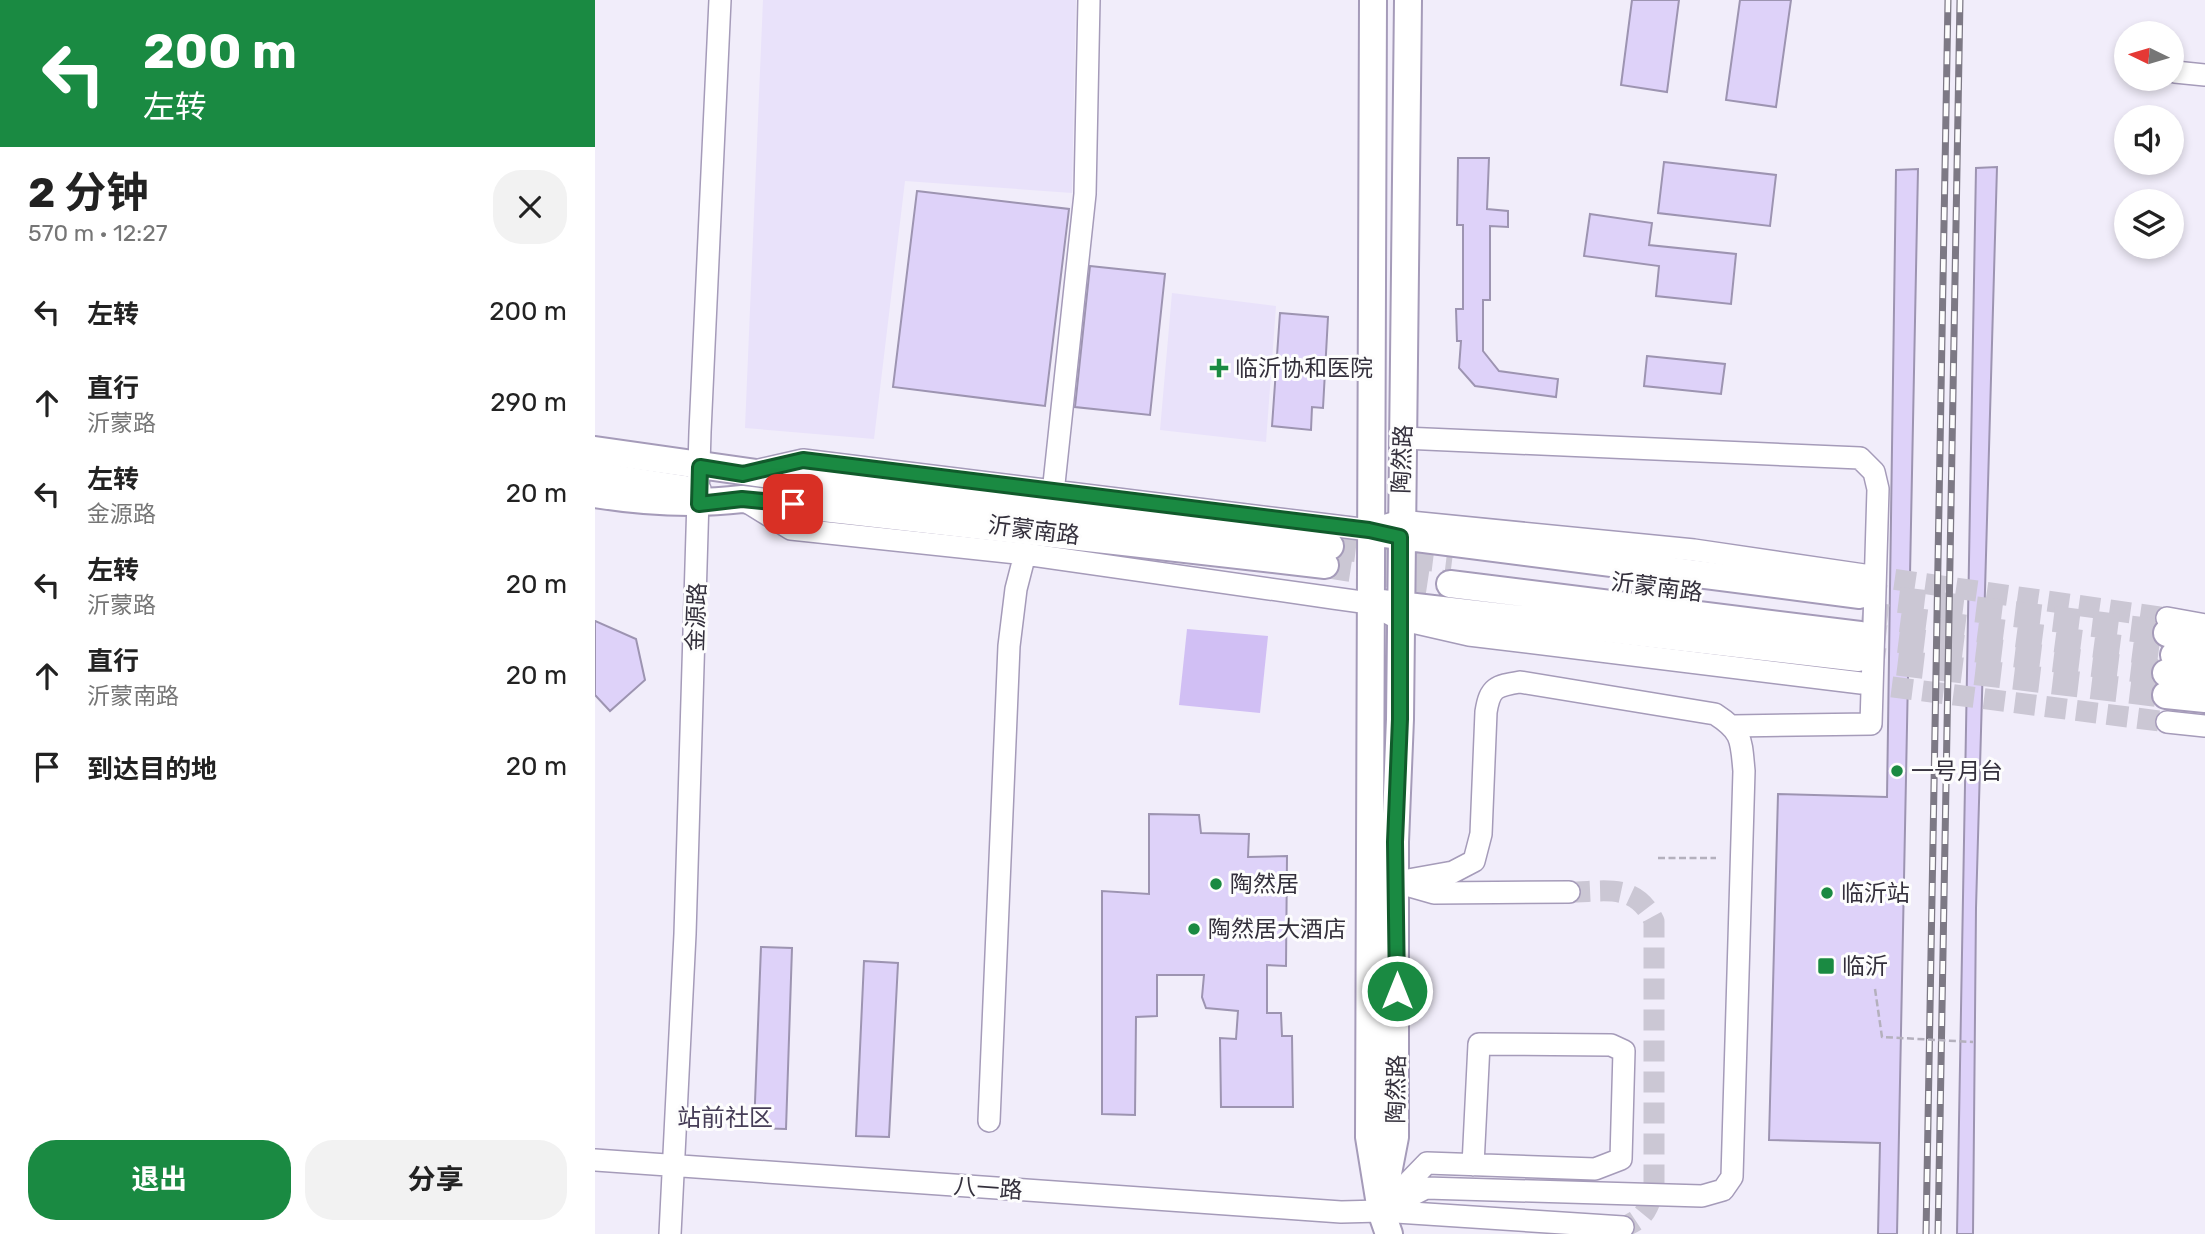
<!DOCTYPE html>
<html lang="zh">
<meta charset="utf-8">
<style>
body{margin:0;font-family:Rubik,"Noto Sans SC",sans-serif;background:#f2f2f2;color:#222;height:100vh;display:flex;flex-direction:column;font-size:26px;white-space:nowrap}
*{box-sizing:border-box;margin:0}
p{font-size:23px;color:#767676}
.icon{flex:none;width:38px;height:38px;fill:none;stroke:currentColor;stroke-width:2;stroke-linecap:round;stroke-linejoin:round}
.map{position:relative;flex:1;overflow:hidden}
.details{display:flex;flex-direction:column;background:#fff;width:595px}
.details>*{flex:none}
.hud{background:#1a8a42;color:#fff;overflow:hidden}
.needle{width:46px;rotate:275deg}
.tools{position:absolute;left:1519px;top:21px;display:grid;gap:14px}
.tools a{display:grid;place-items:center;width:70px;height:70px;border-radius:50%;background:#fff;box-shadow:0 4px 10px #0003;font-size:35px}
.pin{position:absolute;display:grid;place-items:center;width:60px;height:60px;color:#fff;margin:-30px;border-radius:14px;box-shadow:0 4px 10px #0006}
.me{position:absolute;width:77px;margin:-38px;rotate:0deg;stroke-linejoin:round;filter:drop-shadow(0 0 5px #0008)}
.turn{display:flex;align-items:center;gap:24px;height:147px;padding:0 28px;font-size:32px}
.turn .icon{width:91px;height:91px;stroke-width:2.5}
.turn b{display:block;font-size:49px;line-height:60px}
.round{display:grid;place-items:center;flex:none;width:74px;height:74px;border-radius:28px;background:#f2f2f2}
.head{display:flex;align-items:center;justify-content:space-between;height:119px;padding:0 28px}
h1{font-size:42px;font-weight:700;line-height:52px}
.primary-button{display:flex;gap:14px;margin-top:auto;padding:14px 28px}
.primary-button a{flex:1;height:80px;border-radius:28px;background:#1a8a42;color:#fff;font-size:28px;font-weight:700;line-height:80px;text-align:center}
.primary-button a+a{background:#f2f2f2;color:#222}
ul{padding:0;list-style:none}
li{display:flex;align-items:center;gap:21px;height:91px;padding:0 28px}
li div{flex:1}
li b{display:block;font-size:26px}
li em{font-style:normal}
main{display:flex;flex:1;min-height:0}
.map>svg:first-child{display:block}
.built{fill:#e9e2fa}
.green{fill:#d1bff4}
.building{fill:#ded2f9;stroke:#9d94b1;stroke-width:2}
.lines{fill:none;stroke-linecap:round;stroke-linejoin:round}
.minor-tunnel{stroke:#cbc7d4;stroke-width:21;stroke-dasharray:21 10;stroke-linecap:butt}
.major-tunnel{stroke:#cbc7d4;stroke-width:26;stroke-dasharray:26 13;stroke-linecap:butt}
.minor-casing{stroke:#a59bb9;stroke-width:24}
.major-casing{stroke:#a59bb9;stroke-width:30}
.path{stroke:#b4b0bd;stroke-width:2.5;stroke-dasharray:7 3.5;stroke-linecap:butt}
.minor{stroke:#fff;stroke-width:21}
.major{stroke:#fff;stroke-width:26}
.rail-casing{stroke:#7d7985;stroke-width:7}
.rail{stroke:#fdfdfd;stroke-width:4.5;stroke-dasharray:13;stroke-linecap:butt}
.path-bridge{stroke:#b4b0bd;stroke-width:2.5;stroke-dasharray:7 3.5;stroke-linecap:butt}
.route-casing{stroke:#115a2b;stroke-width:18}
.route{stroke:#1a8a42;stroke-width:12}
.poi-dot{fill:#1a8a42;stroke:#fdfdfd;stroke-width:2.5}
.labels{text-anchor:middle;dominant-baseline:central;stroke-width:6;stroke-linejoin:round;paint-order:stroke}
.poi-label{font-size:23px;fill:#34303c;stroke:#fdfdfd;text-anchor:start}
.street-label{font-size:23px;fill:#34303c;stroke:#fdfdfd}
.neighbourhood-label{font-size:24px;fill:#463d57;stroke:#fdfdfd}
</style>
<main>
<section class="details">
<div class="hud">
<div class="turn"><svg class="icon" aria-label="left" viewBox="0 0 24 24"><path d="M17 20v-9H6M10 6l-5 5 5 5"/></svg><div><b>200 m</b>左转</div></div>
</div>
<div class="head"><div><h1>2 分钟</h1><p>570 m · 12:27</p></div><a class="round"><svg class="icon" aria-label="close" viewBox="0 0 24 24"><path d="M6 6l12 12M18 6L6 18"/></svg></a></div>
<ul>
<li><svg class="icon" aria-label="left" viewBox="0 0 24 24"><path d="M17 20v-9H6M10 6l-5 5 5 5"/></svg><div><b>左转</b></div><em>200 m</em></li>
<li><svg class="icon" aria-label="ahead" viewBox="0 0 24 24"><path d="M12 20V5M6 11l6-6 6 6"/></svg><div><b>直行</b><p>沂蒙路</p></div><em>290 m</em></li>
<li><svg class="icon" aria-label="left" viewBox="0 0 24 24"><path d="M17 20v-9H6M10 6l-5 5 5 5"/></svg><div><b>左转</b><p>金源路</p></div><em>20 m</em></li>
<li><svg class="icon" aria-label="left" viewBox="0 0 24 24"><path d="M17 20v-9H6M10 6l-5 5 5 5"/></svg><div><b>左转</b><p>沂蒙路</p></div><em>20 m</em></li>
<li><svg class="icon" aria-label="ahead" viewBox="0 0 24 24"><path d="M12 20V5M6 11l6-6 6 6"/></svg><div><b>直行</b><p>沂蒙南路</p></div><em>20 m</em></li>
<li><svg class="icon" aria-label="arrive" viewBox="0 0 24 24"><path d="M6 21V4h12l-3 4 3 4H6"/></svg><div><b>到达目的地</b></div><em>20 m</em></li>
</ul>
<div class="primary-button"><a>退出</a><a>分享</a></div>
</section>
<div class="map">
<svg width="1610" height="1234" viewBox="0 0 1610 1234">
<rect width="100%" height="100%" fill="#f1edfa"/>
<path class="built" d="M168,0H481L477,193L310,181L279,439L150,428Z
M577,293L681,306L671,442L565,430Z"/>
<path class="green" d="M592,629L673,636L665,713L584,705Z"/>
<path class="building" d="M1037,0H1084L1072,92L1026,85Z
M1145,0H1196L1181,107L1131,100Z
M863,158H894L892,209L913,211V227L895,226V300H888V351L904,371L963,379L961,397L880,386L864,368L866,341H862L861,309H868V225H862Z
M1069,162L1181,175L1175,226L1063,213Z
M1402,167L1381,908L1378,1234H1362L1381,168Z
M1323,169L1302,1234H1283L1285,1143L1174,1140L1183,794L1292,797L1301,170Z
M322,191L474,209L450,406L298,387Z
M995,214L1057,223L1054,245L1141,254L1136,304L1061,296L1064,266L989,256Z
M495,266L570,274L555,415L480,407Z
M685,313L733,317L728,408L717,407L716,430L677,426Z
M1052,356L1130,364L1126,394L1049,386Z
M0,621L41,639L50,680L15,711L0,695Z
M554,814L604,815L606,833L654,834L653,857L692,856L691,966L672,965V1013H686L687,1036H697L698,1107H626L625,1038L641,1039L643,1011L611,1008L607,997L609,975H562V1016L541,1017L540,1115L507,1114V891L554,894Z
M166,947L197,948L191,1129L159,1128Z
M269,961L303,963L294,1137L261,1136Z"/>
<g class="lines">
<path class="minor-tunnel" d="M1269,575L1572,618
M1266,683L1572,722
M974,892C1011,892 1040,882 1059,921V1189C1053,1210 1049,1219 1028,1227"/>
<path class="major-tunnel" d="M735,546L857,561
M730,565L855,584
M1265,595L1572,633
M1267,614L1579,655
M1265,635L1571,673
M1264,658L1571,695"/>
<defs>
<path id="minor" d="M1580,72L1610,75
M808,438L1265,458L1279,472L1283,489L1276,724L1138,726
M164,470L208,460L774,530L805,521L1099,550L1269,575
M0,473L105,489
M458,493L490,194L494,0
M149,500L196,529L430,554L738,598L774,603L804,619L874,635L1266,683
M1572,618L1610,625
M1572,722L1610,726
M804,883L839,893L974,892
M394,1121L414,646L421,589L430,554
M0,1160L746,1212L786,1211L1028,1227
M799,1197L832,1163L1000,1169L1026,1159L1029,1051L1016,1045L884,1044L878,1165
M786,1211L831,1188L1107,1196L1128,1190L1137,1177L1149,771C1146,740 1148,732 1120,714L925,682C901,686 895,687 891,712L886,834L879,861L858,872L802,882
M75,1234L90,934L105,432L125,0"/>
<path id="major" d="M778,0L774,1137L786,1211L794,1234
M0,450L379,504L735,546
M0,494C50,502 96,505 147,499L730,565
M790,534L1265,595
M855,584L1265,635
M786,603L1264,658
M1572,633L1610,642
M1579,655L1610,660
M1571,673L1610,680
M1571,695L1610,699
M789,1194L800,1137V842L805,719L813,0"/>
</defs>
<use href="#minor" class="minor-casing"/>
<use href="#major" class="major-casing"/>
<path class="path" d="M1063,858H1121"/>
<use href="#minor" class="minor"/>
<use href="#major" class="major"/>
<defs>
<path id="rail" d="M1331,1234L1353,0
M1343,1234L1365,0"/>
</defs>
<use href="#rail" class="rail-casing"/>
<use href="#rail" class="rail"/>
<path class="path-bridge" d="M1280,989L1287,1037L1378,1042"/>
</g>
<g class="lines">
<defs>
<path id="route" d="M198,504L147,499L104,504L105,467L148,474L208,460L774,530L805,537V719L800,842L802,991"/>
</defs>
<use href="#route" class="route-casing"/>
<use href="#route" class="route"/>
</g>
<g class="poi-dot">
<path d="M620.5 357.5h7v7h7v7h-7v7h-7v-7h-7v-7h7z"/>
<circle cx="1302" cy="771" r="7"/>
<circle cx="621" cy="884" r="7"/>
<circle cx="1232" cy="893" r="7"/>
<circle cx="599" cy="929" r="7"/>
<rect x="1222" y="957" width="18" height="18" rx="3.5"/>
</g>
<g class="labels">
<g class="poi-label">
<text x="640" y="368">临沂协和医院</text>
<text x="1316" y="771">一号月台</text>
<text x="635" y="884">陶然居</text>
<text x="1246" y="893">临沂站</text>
<text x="613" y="929">陶然居大酒店</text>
<text x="1247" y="966">临沂</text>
</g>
<g class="street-label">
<text transform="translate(807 459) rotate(-88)">陶然路</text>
<text transform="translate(439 530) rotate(7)">沂蒙南路</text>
<text transform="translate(1062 587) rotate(7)">沂蒙南路</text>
<text transform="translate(101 617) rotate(-88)">金源路</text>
<text transform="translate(801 1089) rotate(-89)">陶然路</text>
<text transform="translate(393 1188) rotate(4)">八一路</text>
</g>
<g class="neighbourhood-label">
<text x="130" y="1118">站前社区</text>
</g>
</g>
</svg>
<div class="tools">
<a><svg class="needle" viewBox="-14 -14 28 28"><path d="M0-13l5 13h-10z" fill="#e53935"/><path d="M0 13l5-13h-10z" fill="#767676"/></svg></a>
<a><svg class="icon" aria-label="sound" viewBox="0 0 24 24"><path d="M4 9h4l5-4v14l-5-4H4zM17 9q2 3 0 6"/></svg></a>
<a><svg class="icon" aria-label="layers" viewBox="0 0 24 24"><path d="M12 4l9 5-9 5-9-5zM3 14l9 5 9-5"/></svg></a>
</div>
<div class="pin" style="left:198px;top:504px;background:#d93025"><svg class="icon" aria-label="arrive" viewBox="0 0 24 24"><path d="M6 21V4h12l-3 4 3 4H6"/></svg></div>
<svg class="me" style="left:802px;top:991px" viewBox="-20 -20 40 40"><circle r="17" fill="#1a8a42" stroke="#fff" stroke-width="3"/><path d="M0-11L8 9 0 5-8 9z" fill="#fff"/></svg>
</div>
</main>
